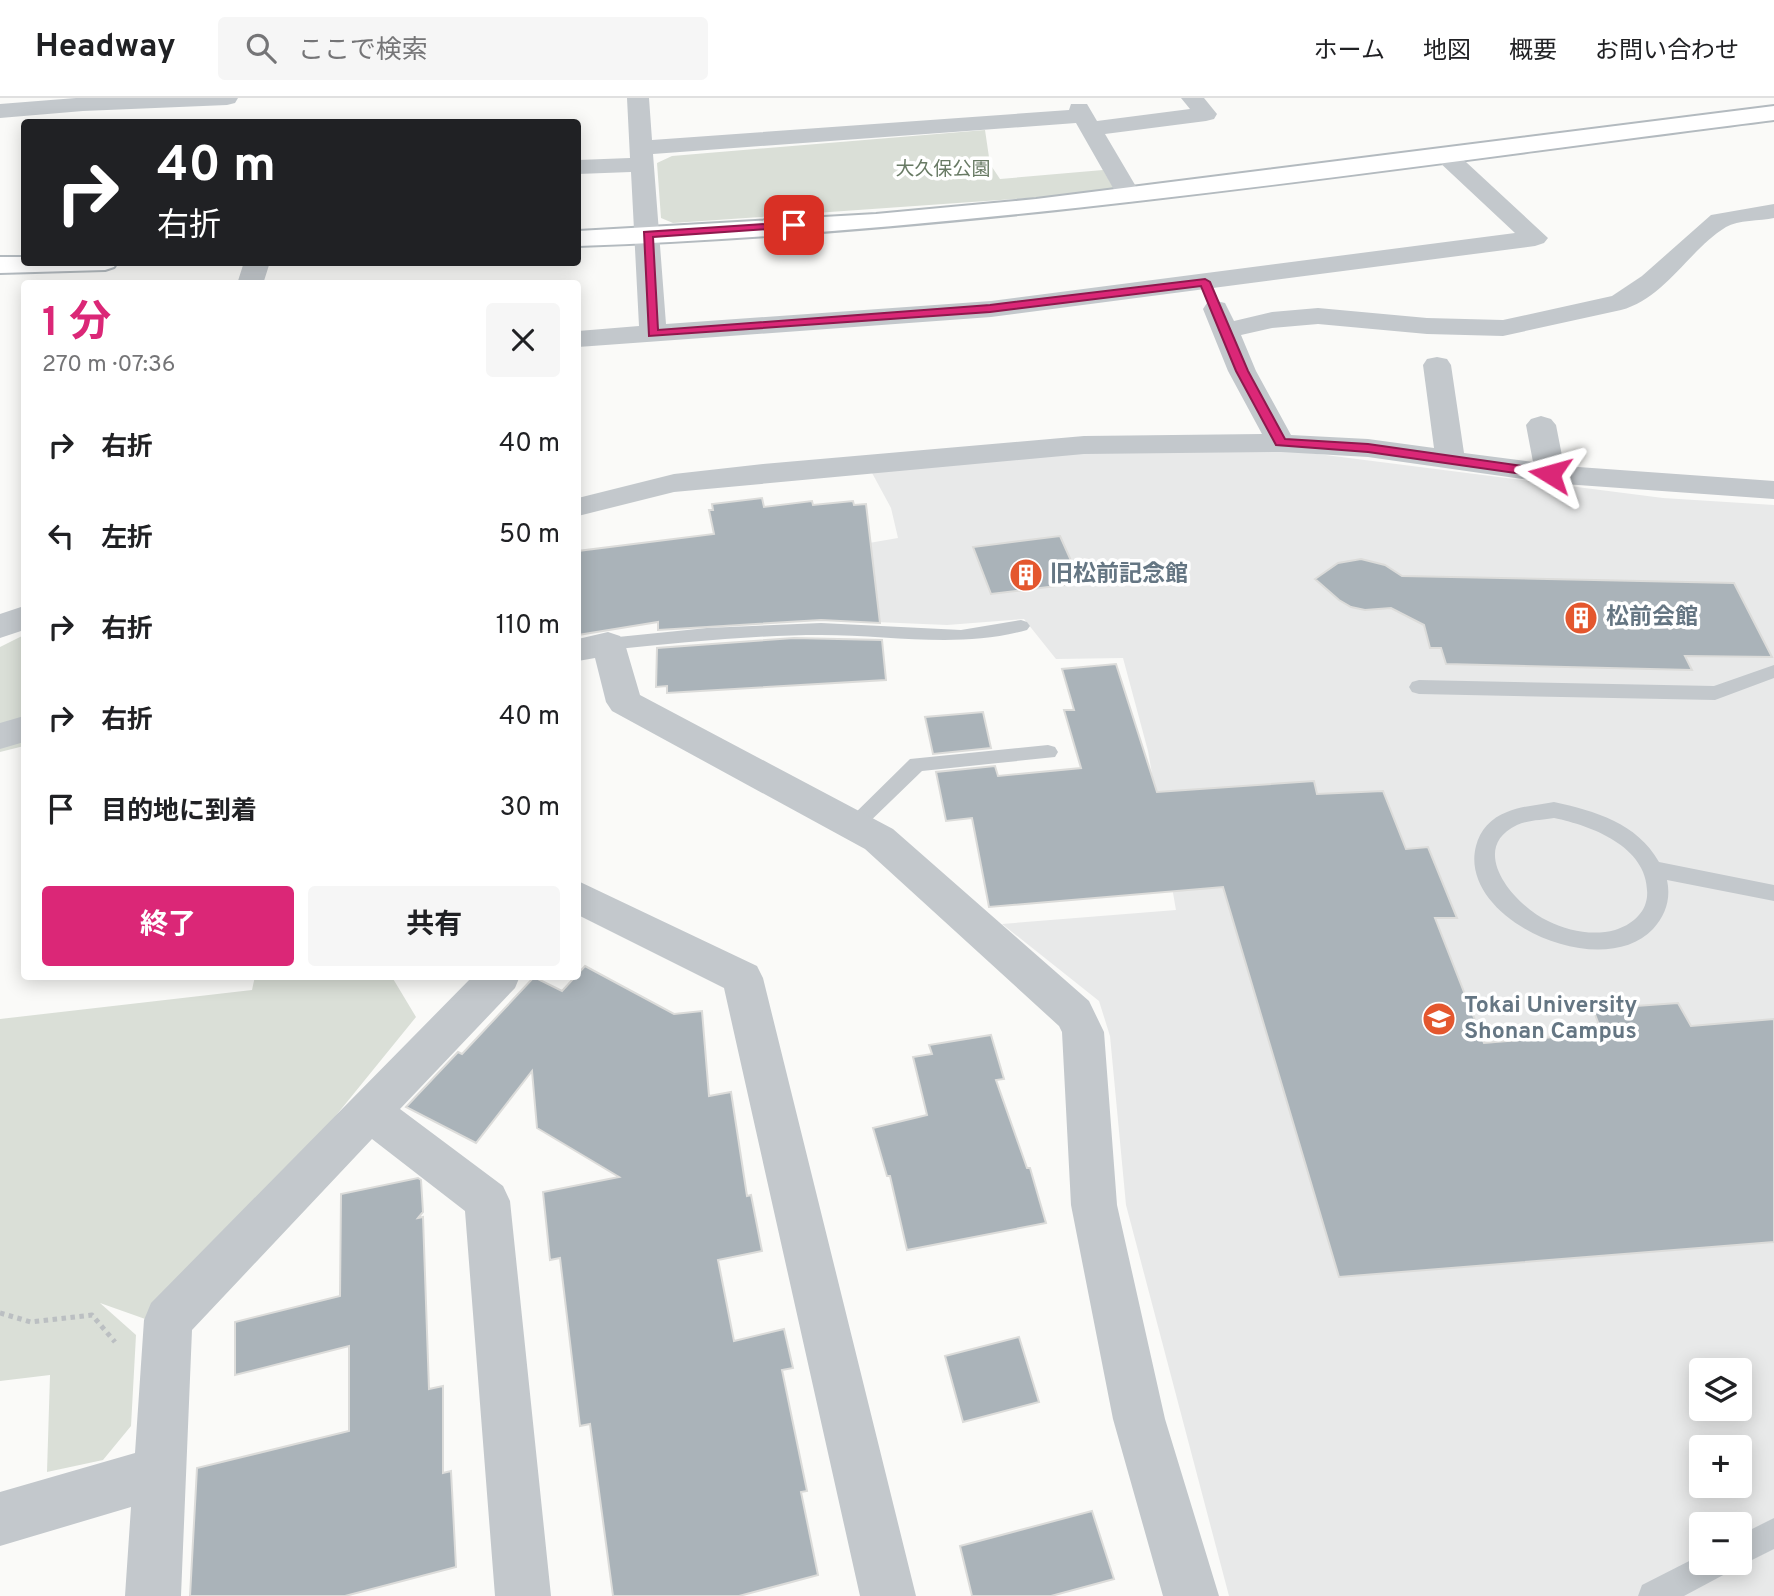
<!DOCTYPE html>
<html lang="ja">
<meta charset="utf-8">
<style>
body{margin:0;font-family:Overpass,"Noto Sans JP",sans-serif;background:#f6f6f6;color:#202124;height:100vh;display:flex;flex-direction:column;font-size:26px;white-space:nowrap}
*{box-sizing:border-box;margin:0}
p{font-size:23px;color:#757577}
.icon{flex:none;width:38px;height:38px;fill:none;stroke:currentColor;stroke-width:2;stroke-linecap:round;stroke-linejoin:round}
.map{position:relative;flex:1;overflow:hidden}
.panel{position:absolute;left:21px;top:182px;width:560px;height:700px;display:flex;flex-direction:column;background:#fff;border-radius:7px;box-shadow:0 4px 18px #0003}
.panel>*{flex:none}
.top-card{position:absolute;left:21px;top:21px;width:560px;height:147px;border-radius:7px;box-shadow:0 4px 18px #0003;background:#202124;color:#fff;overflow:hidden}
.buttons{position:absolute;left:1689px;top:1260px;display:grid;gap:14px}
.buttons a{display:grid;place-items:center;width:63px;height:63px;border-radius:7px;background:#fff;box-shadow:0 4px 18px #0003;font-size:35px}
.pin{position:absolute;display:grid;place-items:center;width:60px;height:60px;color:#fff;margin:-30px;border-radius:14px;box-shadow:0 4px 10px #0006}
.me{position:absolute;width:77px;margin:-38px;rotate:278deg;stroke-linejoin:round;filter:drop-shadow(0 0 5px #0008)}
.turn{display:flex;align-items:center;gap:24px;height:147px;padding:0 21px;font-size:32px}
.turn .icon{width:91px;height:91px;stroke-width:2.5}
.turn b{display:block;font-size:49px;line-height:60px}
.round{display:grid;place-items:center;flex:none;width:74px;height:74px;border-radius:7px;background:#f6f6f6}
.summary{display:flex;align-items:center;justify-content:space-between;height:119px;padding:0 21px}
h1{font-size:42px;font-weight:700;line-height:52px;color:#db2777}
.cta{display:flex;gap:14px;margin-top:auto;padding:14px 21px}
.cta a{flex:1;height:80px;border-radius:7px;background:#db2777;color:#fff;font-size:28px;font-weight:700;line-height:80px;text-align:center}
.cta a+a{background:#f6f6f6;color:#202124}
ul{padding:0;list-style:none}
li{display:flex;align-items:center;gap:21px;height:91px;padding:0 21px}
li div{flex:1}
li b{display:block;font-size:26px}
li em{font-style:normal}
header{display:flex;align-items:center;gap:42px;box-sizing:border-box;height:98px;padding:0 35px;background:#fff;border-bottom:2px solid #e0e0e0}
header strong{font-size:33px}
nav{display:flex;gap:38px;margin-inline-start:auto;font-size:24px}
.search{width:490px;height:63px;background:#f6f6f6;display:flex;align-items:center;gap:18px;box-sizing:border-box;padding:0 24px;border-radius:7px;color:#757577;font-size:26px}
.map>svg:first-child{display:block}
.built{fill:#e8e9e9;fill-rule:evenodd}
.green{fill:#dadfd7}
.building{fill:#aab3b9;stroke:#dcdcda;stroke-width:2}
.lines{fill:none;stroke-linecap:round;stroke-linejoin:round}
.secondary-casing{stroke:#b3babf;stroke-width:4}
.path{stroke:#bbbfc2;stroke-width:5;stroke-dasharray:4.5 4.5;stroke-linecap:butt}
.lane{fill:#c3c8cc;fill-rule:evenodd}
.street{fill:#c3c8cc;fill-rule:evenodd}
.secondary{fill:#fff;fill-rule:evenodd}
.route{fill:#db2777;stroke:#8e194d;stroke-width:2}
.labels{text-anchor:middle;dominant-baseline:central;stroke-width:7;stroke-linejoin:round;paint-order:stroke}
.far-park-label{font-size:19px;fill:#687a64;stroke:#fff}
.poi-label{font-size:23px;font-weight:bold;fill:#657683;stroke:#fff;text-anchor:start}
</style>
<header>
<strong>Headway</strong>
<div class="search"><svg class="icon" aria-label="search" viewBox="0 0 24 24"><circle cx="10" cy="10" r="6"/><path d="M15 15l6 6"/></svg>ここで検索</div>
<nav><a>ホーム</a><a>地図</a><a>概要</a><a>お問い合わせ</a></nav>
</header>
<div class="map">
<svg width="1774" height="1498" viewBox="0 0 1774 1498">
<rect width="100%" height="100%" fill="#fafaf8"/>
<path class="built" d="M1294,353L1663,400L1774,407V1498H1229L1126,1107L1110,938L1099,903L1002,826L1176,812L1148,653L1123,560L1056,561L1024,521L947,527L829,522L817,454L898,440L891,410L871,373L1081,355ZM1701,1272H1740V1311H1701ZM1701,1349H1740V1388H1701ZM1701,1426H1740V1465H1701Z"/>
<path class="green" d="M985,32L990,66L1000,81L1103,72L1116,94L673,125L661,120L657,65L672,58Z
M24,537V648L0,654V549Z
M255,878L392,879L416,919L165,1228L100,1205L136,1237L131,1328L103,1362L47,1374L50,1277L0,1283V921L252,892Z"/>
<path class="building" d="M762,400L764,409L812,403L813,407L853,403L854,407L866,406L880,525L821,522L658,532V524L578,537V453L714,436L709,412H713L712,406Z
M1060,438L1081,485L991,496L973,449Z
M1361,461L1385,467L1402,478L1734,485L1772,559L1685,558L1692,572L1446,566L1441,550H1430L1424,527L1391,510L1365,512L1351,509L1339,502L1315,481L1338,465Z
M794,540L882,542L886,582L667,595V588L656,589L657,550Z
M1116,566L1157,694L1314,683L1317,696L1383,693L1406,751L1428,749L1457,820H1435L1484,945L1602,935L1593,911L1678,905L1691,928L1774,921V1144L1339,1179L1223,789L989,809L972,720L946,723L936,674L995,668L998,678L1081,670L1064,612H1074L1062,571Z
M983,614L991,650L933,656L925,619Z
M585,868L674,916L702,913L709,998L731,994L747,1098L751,1097L762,1153L718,1162L734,1243L784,1231L793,1270L782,1272L807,1393L801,1394L818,1477L739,1498H613L590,1326L580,1328L560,1160L550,1162L543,1094L619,1079L537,1030L532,973L476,1045L406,1009L458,954L462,956L534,879L562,893Z
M991,937L1004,981L996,982L1027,1070H1030L1046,1125L907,1152L890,1078H887L873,1030L927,1017L913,959L932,956L929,947Z
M418,1080L421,1082L423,1114L418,1120L423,1119L429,1291L443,1288V1375L451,1373L456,1469L345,1498H190L197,1370L349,1333V1248L235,1277V1224L340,1198L341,1096Z
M1019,1239L1039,1304L963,1324L945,1258Z
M1092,1413L1114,1481L1051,1498H972L960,1448Z"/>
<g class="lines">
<defs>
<path id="secondary" d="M1774,8V22C1376,72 978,134 578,148V133L876,116L1036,101Z
M0,159H24V164H117L114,169L105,172L0,175Z"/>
</defs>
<use href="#secondary" class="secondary-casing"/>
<path class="path" d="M0,1215L31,1224L92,1217L115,1244"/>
<path class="lane" d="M1021,522L1027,524L1030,528L1027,532C959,551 891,537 821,537C750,537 679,545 608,552L601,550L599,546L601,542L608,540L707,530L821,525L961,532Z
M1774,567V580L1715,602L1419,596L1412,594L1409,589L1412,584L1419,582L1714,588Z
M1048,647L1055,649L1058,654L1055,659L922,673L861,732L854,734L847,732L844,726L910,661Z
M1554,704C1595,713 1637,725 1659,764L1774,787V803L1667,782C1671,800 1666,817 1653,831C1601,886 1457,821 1476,748C1480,732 1491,720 1507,714C1521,708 1539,707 1554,704ZM1554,720C1593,728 1651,750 1647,799C1645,816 1631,827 1615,832C1593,838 1568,833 1548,823C1515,808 1466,751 1517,727C1528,722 1543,722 1554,720Z
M1774,1420V1451L1740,1468L1733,1465H1740V1437Z
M1701,1457V1465H1732L1727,1475L1684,1498H1638L1642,1487Z"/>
<path class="street" d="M76,0H238L235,5L227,7L83,13L0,20V6Z
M627,0H649L652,42L1069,12L1071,6H1087L1097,23L1190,11L1181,0H1204L1217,16L1214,21L1206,23L1105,36L1141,97L1138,102L1129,104L1120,102L1117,97L1076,25L653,56L666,226L991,203L1515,135L1437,62L1433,57L1437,52H1453L1548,140L1544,145L1535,148L991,219L578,249V233L639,228L631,74L578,76V62L630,60Z
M1774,106V120C1760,123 1738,122 1726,129C1690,151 1664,201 1621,212L1503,238L1427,236L1318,226L1272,230L1241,237L1256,273L1291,337L1368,341L1434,350L1423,267L1427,261L1437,259L1447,261L1451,267L1464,355L1533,364L1526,327L1531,321L1541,318L1551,321L1556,327L1564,368L1774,383V401L1550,385L1368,359L1281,354L1084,356L674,394L578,418V400L674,376L763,366L1084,338L1262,336L1228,273L1203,211L1207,205L1216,203L1225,205L1234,223L1272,214L1318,210L1427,220L1503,222L1612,198L1642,178L1711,117Z
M244,164H270L263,186H237Z
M24,508V532L0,540V516Z
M608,534L620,538L625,546L640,597L893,731L1089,903L1104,934L1117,1107L1165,1321L1219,1498H1163L1113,1321L1071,1107L1062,934L1059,928L865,751L612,613L606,604L595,560L578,563V541Z
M24,618V644L0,651V625Z
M578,783L757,868L763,880L916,1498H860L724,890L578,817Z
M473,878H520L515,890L400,1011L503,1088L510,1103L551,1498H495L465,1113L372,1041L192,1232L181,1498H125L131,1409L0,1448V1394L135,1355L144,1222L151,1205Z"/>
<use href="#secondary" class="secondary"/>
</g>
<path class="route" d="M794,124L798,125V129L653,139L658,232L990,207L1205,181L1210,184L1248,273L1285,341L1368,346L1550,372L1557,376L1550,380L1368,354L1276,347L1236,273L1201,188L990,214L649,238L644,134Z"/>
<defs>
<symbol id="building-disc" viewBox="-11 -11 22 22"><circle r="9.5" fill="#e4572e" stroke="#fff"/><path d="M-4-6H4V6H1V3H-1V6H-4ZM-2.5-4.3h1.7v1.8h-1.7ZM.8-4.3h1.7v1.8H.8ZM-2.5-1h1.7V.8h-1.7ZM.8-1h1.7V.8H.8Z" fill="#fff"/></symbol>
<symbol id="university-disc" viewBox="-11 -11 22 22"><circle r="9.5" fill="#e4572e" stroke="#fff"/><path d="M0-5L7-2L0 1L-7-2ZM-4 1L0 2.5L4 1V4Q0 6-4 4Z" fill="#fff"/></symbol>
</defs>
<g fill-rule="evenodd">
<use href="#building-disc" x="1007" y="458" width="38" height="38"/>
<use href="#building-disc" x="1562" y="501" width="38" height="38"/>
<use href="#university-disc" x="1420" y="902" width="38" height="38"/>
</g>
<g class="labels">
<g class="far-park-label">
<text x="943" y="72">大久保公園</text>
</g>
<g class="poi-label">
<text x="1050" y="477">旧松前記念館</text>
<text x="1606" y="520">松前会館</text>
<text x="1464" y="908">Tokai University<tspan x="1464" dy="26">Shonan Campus</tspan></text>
</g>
</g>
</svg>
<div class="buttons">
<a><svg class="icon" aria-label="layers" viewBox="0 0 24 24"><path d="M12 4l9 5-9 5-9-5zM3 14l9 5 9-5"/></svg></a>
<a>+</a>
<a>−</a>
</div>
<div class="pin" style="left:794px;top:127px;background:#d93025"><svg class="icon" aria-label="arrive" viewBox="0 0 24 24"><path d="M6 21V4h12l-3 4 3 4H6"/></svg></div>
<svg class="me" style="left:1550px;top:376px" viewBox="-20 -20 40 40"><path d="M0-17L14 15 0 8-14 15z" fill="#db2777" stroke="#fff" stroke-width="4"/></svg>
<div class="top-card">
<div class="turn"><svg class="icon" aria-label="right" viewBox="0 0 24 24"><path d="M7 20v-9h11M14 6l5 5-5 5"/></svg><div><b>40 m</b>右折</div></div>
</div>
<section class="panel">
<div class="summary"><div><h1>1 分</h1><p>270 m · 07:36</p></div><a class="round"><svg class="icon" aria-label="close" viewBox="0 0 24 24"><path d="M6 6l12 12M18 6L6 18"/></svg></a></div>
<ul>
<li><svg class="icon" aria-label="right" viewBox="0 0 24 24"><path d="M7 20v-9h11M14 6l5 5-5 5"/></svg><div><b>右折</b></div><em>40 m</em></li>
<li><svg class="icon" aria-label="left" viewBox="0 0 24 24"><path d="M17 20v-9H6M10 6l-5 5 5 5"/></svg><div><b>左折</b></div><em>50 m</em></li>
<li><svg class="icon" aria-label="right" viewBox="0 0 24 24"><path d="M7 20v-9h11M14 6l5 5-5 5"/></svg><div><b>右折</b></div><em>110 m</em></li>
<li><svg class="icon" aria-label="right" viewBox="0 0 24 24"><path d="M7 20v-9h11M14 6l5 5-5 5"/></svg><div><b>右折</b></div><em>40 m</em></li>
<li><svg class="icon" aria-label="arrive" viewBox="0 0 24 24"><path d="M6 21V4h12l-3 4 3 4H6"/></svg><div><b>目的地に到着</b></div><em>30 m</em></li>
</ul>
<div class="cta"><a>終了</a><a>共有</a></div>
</section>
</div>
